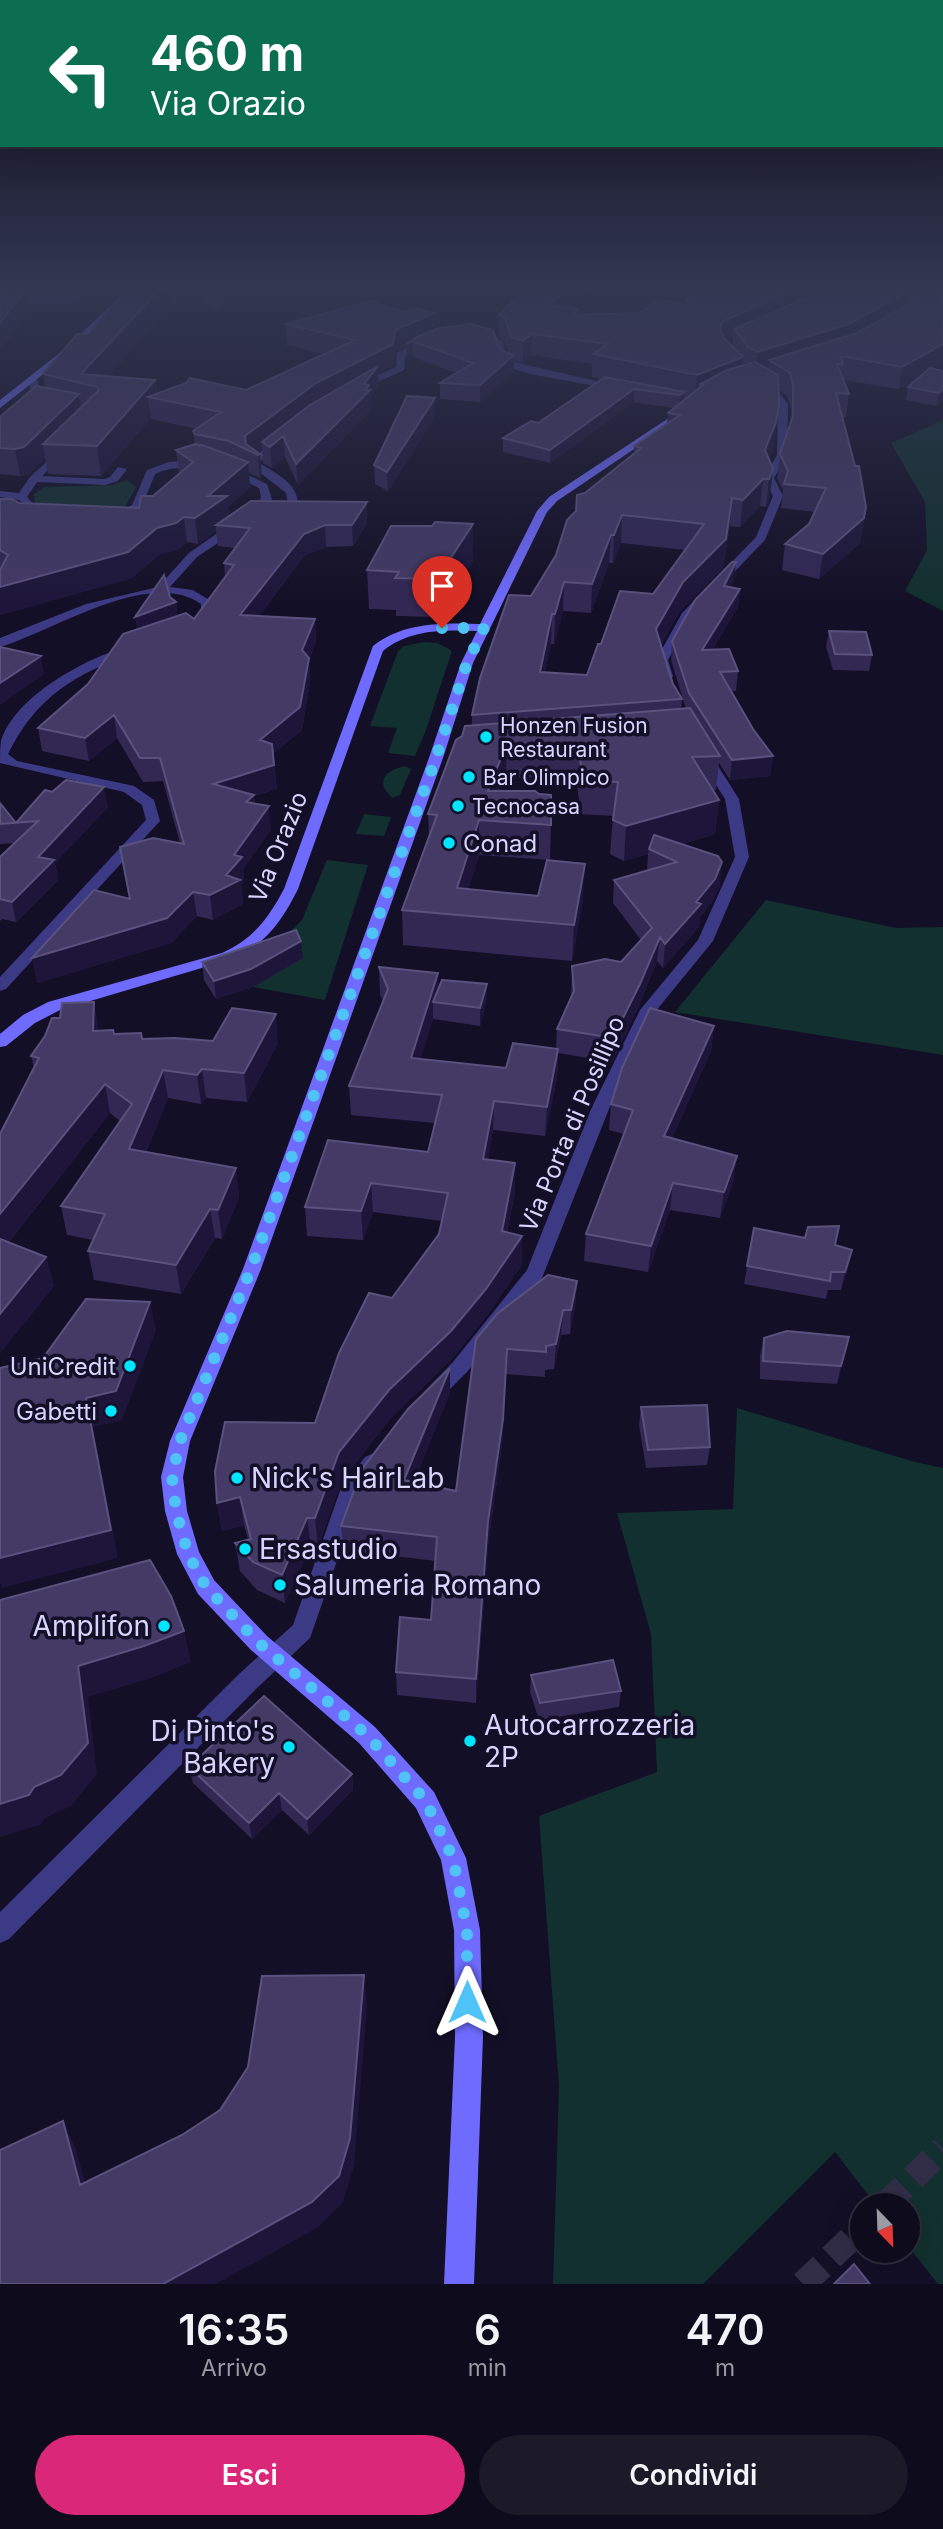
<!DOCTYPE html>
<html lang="it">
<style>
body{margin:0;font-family:Inter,sans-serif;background:#1c1929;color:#f1f3f6;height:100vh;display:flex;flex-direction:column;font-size:26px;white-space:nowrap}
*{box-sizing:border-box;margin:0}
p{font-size:23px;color:#9b9ba3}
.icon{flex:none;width:38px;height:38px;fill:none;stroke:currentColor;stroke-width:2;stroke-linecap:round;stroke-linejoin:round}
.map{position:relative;height:2284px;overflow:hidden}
.drawer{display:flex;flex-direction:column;background:#0e0b1c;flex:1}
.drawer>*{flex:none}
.hud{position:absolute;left:0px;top:0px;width:943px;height:147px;box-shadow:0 7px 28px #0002,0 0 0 2px #2e2b3b;background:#0b6e4f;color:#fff;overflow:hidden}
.needle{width:46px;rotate:157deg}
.buttons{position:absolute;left:850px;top:2193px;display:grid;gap:14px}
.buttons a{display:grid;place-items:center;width:70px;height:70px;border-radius:50%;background:#0e0b1c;box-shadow:0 7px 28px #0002,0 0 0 2px #2e2b3b;font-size:35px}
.pin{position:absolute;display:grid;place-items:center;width:60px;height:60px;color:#fff;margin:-72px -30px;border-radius:50% 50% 50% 0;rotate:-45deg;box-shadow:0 0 7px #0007}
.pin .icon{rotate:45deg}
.me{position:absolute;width:77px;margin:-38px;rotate:0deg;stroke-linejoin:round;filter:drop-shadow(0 0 5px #0008)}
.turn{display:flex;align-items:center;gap:24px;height:147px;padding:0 35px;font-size:32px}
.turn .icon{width:91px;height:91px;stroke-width:2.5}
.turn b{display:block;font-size:49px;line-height:60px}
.eta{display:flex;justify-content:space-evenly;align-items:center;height:119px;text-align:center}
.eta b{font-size:42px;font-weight:600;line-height:49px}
.button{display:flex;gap:14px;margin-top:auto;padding:14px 35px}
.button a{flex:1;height:80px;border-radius:42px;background:#db2777;color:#fff;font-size:28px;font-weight:600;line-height:80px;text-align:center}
.button a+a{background:#1c1929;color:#f1f3f6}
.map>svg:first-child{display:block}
.green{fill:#12302f}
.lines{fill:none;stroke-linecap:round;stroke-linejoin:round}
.primary-tunnel{stroke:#312d47;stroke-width:26;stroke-dasharray:26 13;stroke-linecap:butt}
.street{fill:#3d3a85;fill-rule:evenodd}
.secondary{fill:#6f6bff;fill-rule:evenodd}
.wall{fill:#312854;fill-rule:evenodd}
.shaded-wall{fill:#1d163a}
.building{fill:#433a66;stroke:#5a527e;stroke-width:2;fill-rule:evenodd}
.route{stroke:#4fc3f7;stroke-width:12;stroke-dasharray:0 21.6}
.poi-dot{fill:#00e5ff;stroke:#130f26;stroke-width:2.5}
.labels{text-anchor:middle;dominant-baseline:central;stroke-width:7;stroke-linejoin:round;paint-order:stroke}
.far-poi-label{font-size:21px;fill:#d9d4ff;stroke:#130f26;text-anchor:start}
.poi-label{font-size:24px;fill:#d9d4ff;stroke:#130f26;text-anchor:end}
.street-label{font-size:24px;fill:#d9d4ff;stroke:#130f26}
.near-poi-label{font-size:28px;fill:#d9d4ff;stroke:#130f26;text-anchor:start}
</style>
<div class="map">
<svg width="943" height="2284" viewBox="0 0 943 2284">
<rect width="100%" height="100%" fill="#130f26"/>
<path class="green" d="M943,420V611L905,591L927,550L925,502L891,443Z
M127,480L136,487L124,509L35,506L34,494L44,487L112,485Z
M424,642L437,643L451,650V654L426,730L415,756L388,753L397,728L370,726L398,651L404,646Z
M405,766L411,769L400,795L392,798L384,788C380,774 393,769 405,766Z
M364,814L391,817L384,836L356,834Z
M327,860L368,865L325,1000L253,987L262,982L266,969L281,970L295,945L278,943L302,920Z
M766,900L896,928L943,927V1055L675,1012Z
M737,1408L911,1461L943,1468V2284H938L908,2246V2205H876L835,2152L703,2284H553L559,2086L539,1816L657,1772L651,1634L617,1513L733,1509Z"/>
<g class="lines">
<path class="primary-tunnel" d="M885,2205L943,2149
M803,2284L863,2227"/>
<path class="street" d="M476,331L490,334L502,341L509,361L622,387L617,390L530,374L502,365L495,344L473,336Z
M425,338L432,340L405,356L404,370L362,389H356V385L396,367L397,353Z
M30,377H36L40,389L0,431V422L30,389Z
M760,383L779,392L788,404L787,455L774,478L783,496L765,540L691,617L668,660L673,676L671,679H663L656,660L682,613L756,537L773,496L764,478L777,455L778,404L773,396L757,388L755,386Z
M280,435L285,438L283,440L259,463C276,473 299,484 298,506L275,514L270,511L271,509L288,504L286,493L248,463Z
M64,446L69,449L68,451L42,476L104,479L110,477L118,467L127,469L118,481L105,485L37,482L27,497L47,519L42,522L19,500L0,497V491L19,493L30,477Z
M195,460L206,463C194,470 172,465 155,474C147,494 138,523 110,521V517L132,505L147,470L169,462Z
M224,467H232L267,484L272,499L264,512L197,557L170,587L193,590L211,601L213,617L204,626L194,623L201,616V604C149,567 52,632 0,647V638L86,604L158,587L189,553L259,504L261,496L259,488L224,471Z
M129,646L133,647V653C75,674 36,697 8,754L17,761L134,786L154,800L160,821L6,989L0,991V977L146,820L142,805L124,792L0,763C0,756 0,748 1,741C15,696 86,658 129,646Z
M706,754L711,755L739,799L749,857L713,941L655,1012L609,1109L542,1278L467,1372L441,1398L434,1400L427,1398L424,1392L453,1362L527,1270L591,1109L640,1010L698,940L735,857L725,799L699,758Z
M372,1454L379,1457L383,1463L361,1492L310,1638L255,1690L9,1939L0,1943V1912L239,1674L293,1625L341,1488L365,1457Z"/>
<path class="secondary" d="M129,288H137L73,351L0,408V400L67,347Z
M684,408L692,410L557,501L547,512L473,663L444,755L261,1269L190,1441L183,1477L187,1511L199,1552L214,1580L267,1636L375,1727L434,1792L466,1858L480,1930L483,2037L474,2284H444L455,2037L454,1930L441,1860L416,1808L359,1743L251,1650L198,1594L177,1554L165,1511L161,1477L170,1441L243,1269L430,755L461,663L477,631C444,630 410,629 383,651L298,889C282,921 266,944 232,959L60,1010L35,1023L6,1046L0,1047V1034L23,1015L48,1002L222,953C253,939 268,919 284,889L373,646C404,622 443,623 480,624L537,511L549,497Z"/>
</g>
<path class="wall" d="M0,288H80L81,303L28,306V313Z
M123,288H257L237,308L219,311L191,291L177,306L172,305L108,376L155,380L157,393L246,390L324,354L287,345L285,324L435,329L509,353L504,340L499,337V315L526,288H588L568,308L578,315L640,313L685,304L696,288H809L808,296L815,288H921L907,305L934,369L943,371V400L937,406L906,400L908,387L919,378L899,389L843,380L849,394L846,417H842L866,507L860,543L819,579L782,570L785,544L809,524L815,512L781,508L783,490L777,478L780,454L790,424L791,408L787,396L779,390V404L776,429L773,449L769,459L770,496L766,507L760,506L740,527L730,526L723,568L680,611L661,645L673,684L682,699L681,709H686L671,660L672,641L734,580L730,587L740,589L738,607L712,650L738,671L736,691H731L753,729L773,756L770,776L730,780L719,763L716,790H713L719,800L715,834L682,844L720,885L712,902L700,917L699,927L663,968L657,961L638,1008L612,1062L558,1053L557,1078L545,1136L493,1130L488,1159L515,1192L507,1232L522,1265L485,1318L451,1360L391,1418L342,1480L318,1547L311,1546L285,1603L257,1590L240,1571L235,1543L248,1539L244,1525L222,1531L217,1503L315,1423L392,1298L439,1234L442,1221L373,1212L363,1240L307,1236L305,1207L428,1152L435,1123L351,1115L349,1086L383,1001L380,995L379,967L439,989L487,984L486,1002L480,1026L433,1019L420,1059L506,1068L556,1049L557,1029L571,998L572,966L621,962L641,940L613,903L614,880L647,871L648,854L624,861L610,854L613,816L581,814L576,779L506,777L501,791L551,825L550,860L479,855L468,889L583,899L572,961L403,945L402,910L429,838L428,814L462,736L472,725V715L531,596L556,555L585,493L634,454V446L667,424L668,413L674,408L634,402L550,463L503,452V438L538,423L602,379L592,377V364L531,355L523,363L514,360V371L480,402L440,399V383L456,373L413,357L407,360V346L396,351L393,365L378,373L379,385L371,396V410L298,485L285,457L272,468L263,463L262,448L257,452L260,454L262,477L260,478L249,473L250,487L228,507L229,516L367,502V523L353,546L326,547L305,555L259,616L315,619L316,641L309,660L310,681L302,730L273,754L277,789L254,796L255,804L271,830L243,869L244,881L241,885L243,904L213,920L197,916L171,943L37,983L129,899L180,843L163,781L143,782L117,738L89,761L42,751L38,728L88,684L136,629L170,597L176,602L177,616L194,619L225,577L224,563L235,548L218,546L216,531L198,544L187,542L179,549L160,554L132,578L0,615V499L19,503L139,508L179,474L176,450L195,445L193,431L197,429L151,419V418L101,476L48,474L45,458L29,474L20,476L0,474V417L45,388L43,374L89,334L124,293ZM733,337V346L727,340ZM621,543L685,550L653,594L601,644L587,675L545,672L551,644H554L563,611L591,613L609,563H613Z
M435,416L388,491L375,484L374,465Z
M473,561L438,617L396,616V610L369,609L367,570Z
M829,631L872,655L869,671L833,670L826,647Z
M0,803L16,823L108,807L55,863L58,880L16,922L2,919L0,921V857L15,843L0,844Z
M303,958L253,987L216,999L204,980L202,962Z
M714,1026L711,1051L672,1138L737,1156L733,1183L720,1218L670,1210L648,1272L584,1261L586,1234L624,1134L609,1130L611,1104Z
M99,1030L114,1034L142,1039L278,1043L247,1102L206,1098L201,1104L168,1098L146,1152L236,1168L239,1197L222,1239L215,1238L181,1294L94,1280L88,1251L93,1240L67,1235L61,1206L120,1121L110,1113L9,1242L46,1257L54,1286L0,1353V1134L34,1068L31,1056Z
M754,1228L835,1245L848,1268L841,1290H828L826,1299L744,1284Z
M577,1281L575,1306L570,1334L561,1335L554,1369L545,1370V1377L506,1374L502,1444L488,1546L476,1703L397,1695L396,1672L431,1620L435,1561L344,1550L341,1526L450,1392L414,1482L456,1491L476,1339Z
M849,1337L837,1384L760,1379V1356L764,1338Z
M641,1407L710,1447L707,1465L646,1468L639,1425Z
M531,1675L621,1691L619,1707L539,1720L530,1692Z
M189,1767L352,1774L353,1790L309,1835L282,1810L252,1839L193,1783Z"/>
<path class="shaded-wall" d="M24,288L28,313L0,351V323Z
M161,288H170L172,305L97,389V387L81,374Z
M175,288H190L191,291L177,306Z
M217,288H257V289L237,308L219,311Z
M568,288H588L548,327L549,305Z
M799,288H809L808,296L734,329L733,337L721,343L720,329L723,321Z
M907,288H921L898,316L846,346L769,360L768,370L755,375L757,352Z
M435,313V333L412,341L413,357L407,360V346L396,351L393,365L378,373L379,385L371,396V410L298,485L296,464L365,396L262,442V448L254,453L246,450L245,436L316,383L395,330Z
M532,334L531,355L523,363V341Z
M943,344V364L899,389L902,367Z
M514,355V371L480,402V385Z
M743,357L741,379L703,385H699L698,396L695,398L697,375Z
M155,380L157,399L148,397L151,418L101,476L97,446Z
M634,389V402L550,463V450Z
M943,389V400L937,406L939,393Z
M685,392L684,405L679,408L680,395Z
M79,394L83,421L43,444L45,458L29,474L20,476L15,449Z
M435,398V416L388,491L387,472Z
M779,404L773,449L762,477L765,450Z
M283,436L285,457L272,468L270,447Z
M260,454L262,477L260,478L258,455Z
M248,462L250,487L228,507L229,522L216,525V531L198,544L195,518L208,496Z
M773,469L770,496L766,507L769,479Z
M763,479L760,506L740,527L743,500Z
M732,498L730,526L723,568L680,611L654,659L656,629Z
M367,502V523L353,546L352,525Z
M622,515L621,543L613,563L614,535Z
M184,517L187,542L179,549L160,554L132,578L0,615V587L157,528Z
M864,518L860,543L819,579L823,554Z
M473,524V561L438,617L437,579Z
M325,525L326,547L305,555L243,637L240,615L304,534Z
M611,535L609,563L591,613L592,584Z
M736,562L734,580L722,604L724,586Z
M564,582L563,611L554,644L555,614Z
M740,589L738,607L700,669L702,650Z
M176,602L178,625L138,640L135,617Z
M552,614L551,644L539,702L540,672Z
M315,619L316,641L309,660L310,681L302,730L262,763L260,740L302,650Z
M41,656L44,674L0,705V683Z
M114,715L117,738L89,761L85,738Z
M507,743L506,777L490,821L488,791Z
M773,756L770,776L730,780L732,760Z
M274,765L277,789L254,796L257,819L213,784Z
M104,787L108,807L55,863L58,880L16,922L12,902L38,857Z
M719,800L715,834L655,852L649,849L648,854L624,861L626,826Z
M269,806L271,830L243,869L244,881L241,885L243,904L213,920L210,895L226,875L234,855Z
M479,820V855L460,915L457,888Z
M722,862L720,885L712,902L700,917L699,927L663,968L665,944Z
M585,864L583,899L572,961L574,925Z
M193,892L197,916L171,943L37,983L32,958Z
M660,937L657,961L638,1008L612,1062L613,1038Z
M301,941L303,958L253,987L216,999L214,981Z
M438,973L439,1001L433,1002V1019L412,1087L411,1058Z
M487,984L486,1002L480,1026V1008Z
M94,1002L99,1031H93Z
M276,1014L278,1043L247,1102L244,1073Z
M714,1026L711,1051L661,1162L664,1136Z
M558,1049L557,1078L545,1136L547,1107Z
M202,1069L206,1098L201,1104L197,1075Z
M163,1070L168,1098L135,1178L129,1149Z
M105,1084L110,1113L0,1253V1214Z
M494,1101L493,1130L483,1188V1159Z
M737,1156L733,1183L720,1218L724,1192Z
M515,1163V1192L501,1260L502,1231Z
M236,1168L239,1197L222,1239L218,1210Z
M371,1183L373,1212L363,1240L361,1211Z
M673,1183L670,1210L648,1272L651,1246Z
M210,1209L215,1238L181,1294L176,1265Z
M522,1236V1265L485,1318L451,1360L391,1418L342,1480L318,1547L315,1518L339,1452L389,1390Z
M852,1250L848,1268L841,1290L845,1272Z
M46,1257L54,1286L0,1353V1314Z
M577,1281L575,1306L570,1334L571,1310Z
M150,1302L156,1331L122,1420L93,1427L118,1558L2,1588L0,1582V1558L86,1398Z
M563,1310L561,1335L554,1369L556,1344Z
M849,1337L845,1355L837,1384L841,1366Z
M507,1349L502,1444L488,1546L476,1703V1679L488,1521Z
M450,1368V1392L406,1504L404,1480Z
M240,1497L244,1525L222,1531L217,1503Z
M307,1518L311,1546L285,1603L282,1575Z
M184,1631L191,1662L152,1678L88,1697L97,1774L71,1806L45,1818L40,1825L0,1837V1804L78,1666Z
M352,1774L353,1790L309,1835L307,1819Z
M279,1793L282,1810L252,1839L249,1823Z
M364,1975L367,2006L354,2166L343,2202L317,2228L216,2284H163Z
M63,2121L76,2149L93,2211L80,2185Z"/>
<path class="building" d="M0,288H24L25,291L0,323Z
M123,288H161L81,374L155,380L97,446L43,444L99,390L97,387L43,374L77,334H89L127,289Z
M526,288H568L549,305L578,309L574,315L640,313L658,300L685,304L696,288H799L723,321L720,329L724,338L743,357L697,375L593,354L608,344L532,334L523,341L511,337L505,318L499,315Z
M815,288H907L902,295L849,324L757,352L748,347L734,329L808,297Z
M923,288H943V344L902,367L841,356L843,365L837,364L849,394L836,393L855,466H859L866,507L864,518L823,554L785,544L809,524L826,488L784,484L788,471L780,454L793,416V386L790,373L769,360L857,333L911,303Z
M370,301L403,312L413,308L435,313L395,330L393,344L316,383L245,436L246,444L260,454L258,455L229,441L195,434L193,431L221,412L148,397L186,383L190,378L246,390L355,340L285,324Z
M471,324L493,330L500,350L514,355L480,385L440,383L473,363L412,341L407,344L417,337L439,328Z
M755,362L778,375L779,404L776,422L765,450L773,469L769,479H763L743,500L732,498L726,539L683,582L656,629L673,684L682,699L472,715L480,678L509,595L531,596L556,555L567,520L576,511L577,495L585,493L641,448L634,446L680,415L668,413L703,385H699L727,370ZM622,515L704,524L653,594L620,591L601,644H598L587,675L540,672L552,614H555L564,582L592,584L611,535H614Z
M378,366L364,384L369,385L365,390H370L296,464L283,436L270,447L262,442L310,405Z
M930,368L943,371V389L939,393L908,387Z
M605,377L685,392L680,395L634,389L550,450L503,438L531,421L538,423Z
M36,386L79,394L24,447L15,449L0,448V417Z
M407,396L435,398L387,472L374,465Z
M195,444L205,446L248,462L208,496H227L195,518L184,517L176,523L157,528L128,552L0,587V570L8,555L0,550V499H12L19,503L139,508L141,496H153L193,462L176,450Z
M251,501L367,502L352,525H325L304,534L240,615L315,619L302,650L309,658L300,707L260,740L272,744L274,765L213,784L254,795L246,802L269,806L234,855L242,857L226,875L240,880L210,895L193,892L167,918L32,958L94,890L130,899L120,847L153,838L184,844L160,758H140L114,715L85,738L38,728L88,684L123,634L186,613L194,619L234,565L224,563L250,528L216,525Z
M435,522L473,524L437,579L395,578L399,572L367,570L391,526H432Z
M732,562H736L724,586L740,589L702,650L729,649L738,671L720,672L753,729L773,756L732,760L689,693L672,641L695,600Z
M164,575L170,597L176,602L135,617Z
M829,631L866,632L872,655L835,654Z
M0,647L41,656L0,683Z
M690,708L720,756L692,757L719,800L626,826L613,820L618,782L583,780L578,745L507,743L488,791H535L539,794L551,795V825L479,820L457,888L538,896L547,860L585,864L574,925L402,910L437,815L428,814L456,740L462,736L465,726Z
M66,780L104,787L38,857L54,860L12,902L0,899V857L38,821L0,824V803L16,823L45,790L52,792Z
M654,835L718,856L722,862L715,879L696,902L701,904L665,944L660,937L640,984L613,1038L557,1029L574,991L572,966L605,959L621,962L652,928L614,880L677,862L649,849Z
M296,930L301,941L251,969L214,981L202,962Z
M379,967L438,973L411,1058L506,1068L513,1043L558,1049L547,1107L494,1101L483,1159L515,1163L502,1231L522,1236L486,1289L451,1331L389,1390L339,1452L315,1518H307L282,1575L253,1562L235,1543L251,1539L240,1497L217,1503L215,1471L225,1422L315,1423L339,1353L369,1293L392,1298L439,1234L448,1193L371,1183L361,1211L305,1207L328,1140L428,1152L442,1095L349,1086L388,989Z
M442,980L487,984L480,1008L433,1002Z
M94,1002L93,1031L113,1030L114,1034L141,1033L142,1039L175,1038L213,1041L232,1008L276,1014L244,1073L202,1069L197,1075L163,1070L129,1149L236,1168L218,1210L210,1209L176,1265L88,1251L105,1214L61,1206L132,1104L105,1084L0,1214V1134L39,1058L31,1056L45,1036L52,1018H60L62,1003Z
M650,1008L714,1026L664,1136L737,1156L724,1192L673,1183L651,1246L586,1234L633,1110L611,1104L622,1068Z
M839,1226L835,1245L852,1250L845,1272H831L830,1281L747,1266L754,1228L805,1238L808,1227Z
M0,1239L46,1257L0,1314Z
M548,1275L577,1281L571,1310H563L556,1344L546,1346V1352L507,1349L503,1419L488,1521L476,1679L396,1672L400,1617L431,1620L437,1537L341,1526L362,1469L408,1409L450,1368L404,1480L456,1491L476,1339L497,1314Z
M86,1299L150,1302L116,1391L86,1398L111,1530L0,1558V1368L43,1358Z
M787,1331L849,1337L841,1366L763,1361L764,1338Z
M707,1405L710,1447L648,1450L641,1407Z
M150,1560L171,1596L184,1631L144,1646L78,1666L88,1743L61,1775L34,1787L29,1795L0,1804V1600Z
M613,1660L621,1691L540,1703L531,1675Z
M264,1696L352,1774L307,1819L279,1793L249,1823L189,1767Z
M364,1975L350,2138L339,2176L312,2202L163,2284H0V2150L63,2121L80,2185L182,2135L220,2110L248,2067L262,1976Z
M854,2264L870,2284H834Z"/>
<linearGradient id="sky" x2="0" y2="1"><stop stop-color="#0a0815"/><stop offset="0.47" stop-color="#333752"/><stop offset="1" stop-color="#333752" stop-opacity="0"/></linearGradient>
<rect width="943" height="608" fill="url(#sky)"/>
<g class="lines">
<path class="route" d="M442,628H484L467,663L437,755L251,1269L180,1441L172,1477L176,1511L188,1554L206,1587L259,1643L367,1735L425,1800L453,1858L467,1930V2002"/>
</g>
<g class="poi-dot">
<circle cx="486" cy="737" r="7"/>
<circle cx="469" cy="777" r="7"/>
<circle cx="458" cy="806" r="7"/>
<circle cx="449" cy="843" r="7"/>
<circle cx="130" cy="1366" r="7"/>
<circle cx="111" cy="1411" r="7"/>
<circle cx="237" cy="1478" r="7"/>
<circle cx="245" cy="1549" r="7"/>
<circle cx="280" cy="1585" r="7"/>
<circle cx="164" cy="1626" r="7"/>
<circle cx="470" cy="1741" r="7"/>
<circle cx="289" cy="1747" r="7"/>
</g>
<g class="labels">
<g class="far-poi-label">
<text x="500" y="725">Honzen Fusion<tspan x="500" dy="24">Restaurant</tspan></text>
<text x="483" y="777">Bar Olimpico</text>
<text x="472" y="806">Tecnocasa</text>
</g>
<g class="poi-label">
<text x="463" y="843" text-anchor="start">Conad</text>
<text x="116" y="1366">UniCredit</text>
<text x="97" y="1411">Gabetti</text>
</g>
<g class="street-label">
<text transform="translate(278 847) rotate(-68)">Via Orazio</text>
<text transform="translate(572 1124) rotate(-67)">Via Porta di Posillipo</text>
</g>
<g class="near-poi-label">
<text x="251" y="1478">Nick's HairLab</text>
<text x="259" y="1549">Ersastudio</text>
<text x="294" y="1585">Salumeria Romano</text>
<text x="150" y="1626" text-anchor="end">Amplifon</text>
<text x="484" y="1725">Autocarrozzeria<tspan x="484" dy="32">2P</tspan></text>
<text x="275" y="1731" text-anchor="end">Di Pinto's<tspan x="275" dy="32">Bakery</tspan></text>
</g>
</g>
</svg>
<div class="buttons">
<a><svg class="needle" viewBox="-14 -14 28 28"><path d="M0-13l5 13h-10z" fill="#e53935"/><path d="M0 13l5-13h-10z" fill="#9b9ba3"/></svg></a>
</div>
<div class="pin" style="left:442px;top:628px;background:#d93025"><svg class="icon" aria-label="arrive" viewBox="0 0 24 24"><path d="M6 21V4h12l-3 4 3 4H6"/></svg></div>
<svg class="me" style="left:467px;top:2002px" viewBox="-20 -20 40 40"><path d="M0-17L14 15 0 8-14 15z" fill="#4fc3f7" stroke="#fff" stroke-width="4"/></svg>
<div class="hud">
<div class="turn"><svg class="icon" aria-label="left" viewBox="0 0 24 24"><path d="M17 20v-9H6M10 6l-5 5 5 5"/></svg><div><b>460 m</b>Via Orazio</div></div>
</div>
</div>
<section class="drawer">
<div class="eta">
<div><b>16:35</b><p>Arrivo</p></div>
<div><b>6</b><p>min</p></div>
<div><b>470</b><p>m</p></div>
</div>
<div class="button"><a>Esci</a><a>Condividi</a></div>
</section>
